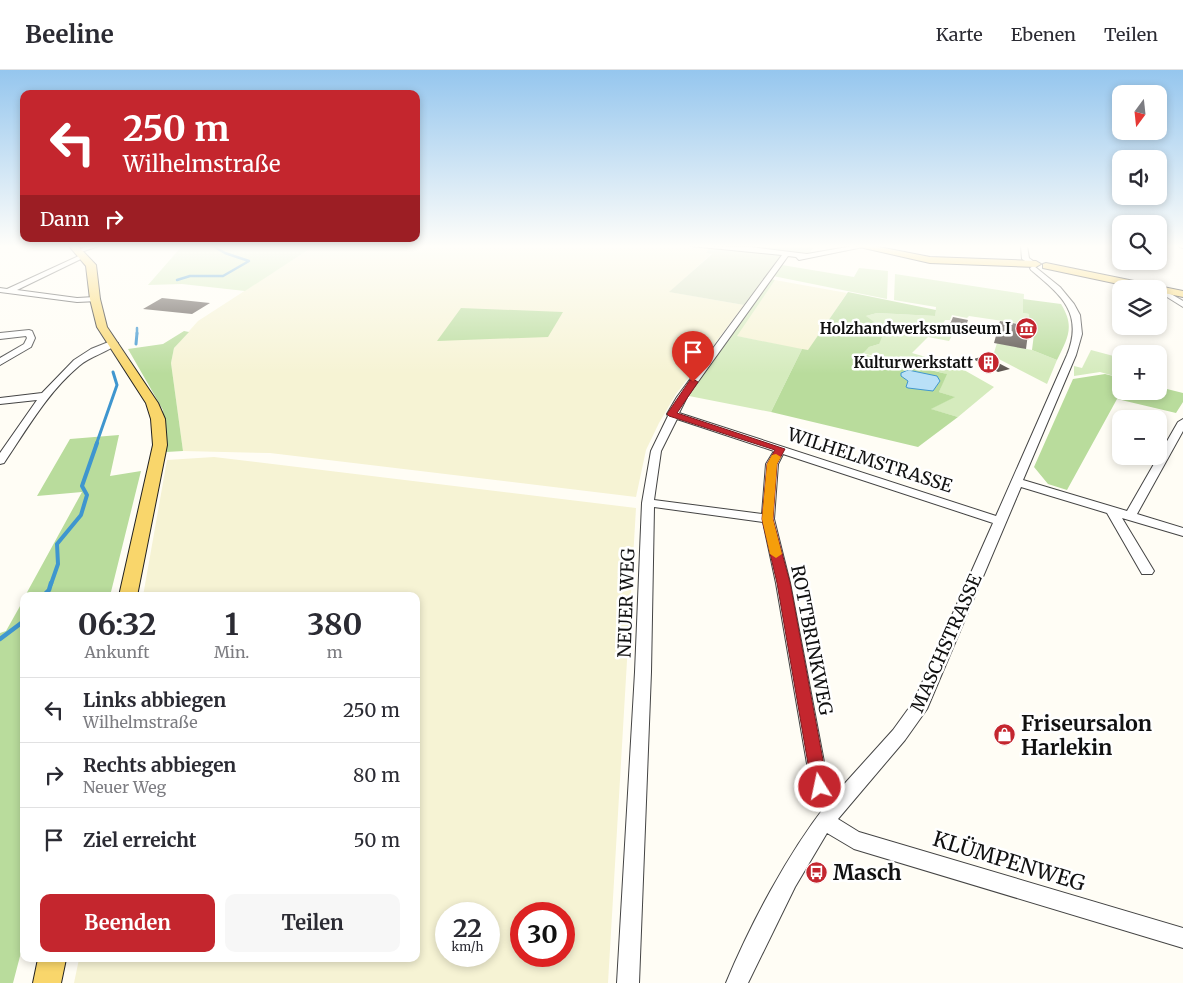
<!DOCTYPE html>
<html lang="de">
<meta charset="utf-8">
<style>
body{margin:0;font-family:Merriweather,serif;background:#f7f7f7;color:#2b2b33;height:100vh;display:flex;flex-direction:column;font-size:19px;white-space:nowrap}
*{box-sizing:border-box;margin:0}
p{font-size:16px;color:#7c7c81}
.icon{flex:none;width:28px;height:28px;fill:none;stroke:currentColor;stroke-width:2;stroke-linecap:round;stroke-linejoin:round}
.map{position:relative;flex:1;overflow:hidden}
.panel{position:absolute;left:20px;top:522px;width:400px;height:370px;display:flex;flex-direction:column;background:#fff;border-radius:10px;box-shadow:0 2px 8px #0003}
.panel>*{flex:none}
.hud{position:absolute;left:20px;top:20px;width:400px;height:152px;border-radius:10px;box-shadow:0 2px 8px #0003;background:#c4262e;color:#fff;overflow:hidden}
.needle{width:32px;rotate:195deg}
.buttons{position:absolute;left:1112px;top:15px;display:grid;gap:10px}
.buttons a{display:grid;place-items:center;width:55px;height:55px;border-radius:10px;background:#fff;box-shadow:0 2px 8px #0003;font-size:25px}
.speed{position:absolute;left:435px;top:832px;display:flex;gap:10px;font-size:25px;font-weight:700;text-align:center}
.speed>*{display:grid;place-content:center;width:65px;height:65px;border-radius:50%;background:#fff;box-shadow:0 2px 8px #0003;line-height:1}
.speed small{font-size:12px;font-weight:400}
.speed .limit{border:8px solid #d22;background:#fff;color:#111}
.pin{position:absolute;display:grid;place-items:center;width:42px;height:42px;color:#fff;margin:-51px -21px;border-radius:50% 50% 50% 0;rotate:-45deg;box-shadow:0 0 5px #0007}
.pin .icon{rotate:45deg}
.me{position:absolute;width:55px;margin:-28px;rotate:350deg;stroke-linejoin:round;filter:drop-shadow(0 0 4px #0008)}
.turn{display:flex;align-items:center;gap:18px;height:105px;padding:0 20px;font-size:22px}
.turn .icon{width:65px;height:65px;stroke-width:2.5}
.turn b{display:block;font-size:35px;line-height:42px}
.then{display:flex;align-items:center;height:48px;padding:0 20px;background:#0003;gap:10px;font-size:19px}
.eta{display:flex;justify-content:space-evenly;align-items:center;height:85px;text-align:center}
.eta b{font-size:30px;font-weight:700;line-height:35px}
.button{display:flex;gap:10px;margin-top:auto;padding:10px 20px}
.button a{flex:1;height:58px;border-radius:10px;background:#c4262e;color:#fff;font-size:20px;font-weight:700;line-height:58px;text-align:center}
.button a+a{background:#f7f7f7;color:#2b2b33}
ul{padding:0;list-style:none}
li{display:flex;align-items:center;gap:15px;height:65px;padding:0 20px;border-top:1px solid #e1e1e2}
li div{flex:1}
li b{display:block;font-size:19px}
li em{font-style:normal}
header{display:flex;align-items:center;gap:30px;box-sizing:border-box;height:70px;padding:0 25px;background:#fff;border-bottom:1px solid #e1e1e2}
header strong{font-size:24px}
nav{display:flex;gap:28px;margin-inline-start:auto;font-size:18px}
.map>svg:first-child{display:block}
.farmland{fill:#f6f3d4;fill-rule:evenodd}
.green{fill:#d5ebbd}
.forest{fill:#b9dc9c}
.cemetery{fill:#d9e3c4}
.water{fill:#b9e0f7;stroke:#3f96cf}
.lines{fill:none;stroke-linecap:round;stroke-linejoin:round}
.stream-far3{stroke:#3f96cf;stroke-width:2.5}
.stream-far2{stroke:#3f96cf;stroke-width:3}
.stream-far1{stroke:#3f96cf;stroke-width:4}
.stream{stroke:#3f96cf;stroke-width:4.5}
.building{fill:#5a524d}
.minor-casing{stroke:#444;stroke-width:2}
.major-casing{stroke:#222;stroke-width:2}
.minor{fill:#fff;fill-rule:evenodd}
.major{fill:#f9d66b;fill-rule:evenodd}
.route{fill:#c4262e;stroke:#7f191e}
.slow{fill:#f59e0b}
.labels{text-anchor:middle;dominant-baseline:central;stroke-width:5;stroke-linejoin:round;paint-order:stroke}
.far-poi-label{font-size:15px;font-weight:bold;fill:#111;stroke:#fff;text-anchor:end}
.street-label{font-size:18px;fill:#111;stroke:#fff}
.near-poi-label{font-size:21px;font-weight:bold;fill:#111;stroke:#fff;text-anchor:start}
.near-street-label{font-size:21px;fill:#111;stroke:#fff}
</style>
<header>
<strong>Beeline</strong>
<nav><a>Karte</a><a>Ebenen</a><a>Teilen</a></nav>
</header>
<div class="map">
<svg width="1183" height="913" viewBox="0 0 1183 913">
<rect width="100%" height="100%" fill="#fffdf5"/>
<path class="farmland" d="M314,176L709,178L706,182L712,183L670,222L744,235L676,324L659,353L646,380L636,427L270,383L183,381L171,293L174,278L198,251Z
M775,210L847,223L808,281L736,266Z
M214,387L636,438L608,913H74L79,889H416V526H143L167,390ZM446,844H489V886H446ZM521,844H564V886H521Z"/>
<path class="green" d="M182,176H241L266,179L314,176L245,221L182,214L148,215Z
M782,195L854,207L859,198L888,201L887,229L773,206Z
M895,204L1024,224L1023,243L1029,244V255L969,246L967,248L952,245L950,250H945L943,254L948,255L946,262L953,264L949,271L928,267L912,283L957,296L994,317L958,347L930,339L954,327L939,322L946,304L916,295L861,283L869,277L879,274L866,246L877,243L935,246L936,237L894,230Z
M771,209L775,210L737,266L802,279L771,342L689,326Z
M997,273L1032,280L1057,290L1047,314L993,286Z
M1091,280L1121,288V308L1100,302L1074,306V296L1082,298Z"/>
<path class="forest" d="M848,222L936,240L935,246L877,243L866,246L885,260L879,274L869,277L862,284L947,304L939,322L955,327L931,339L958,347L918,377L771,342L802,279L808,280Z
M1023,229L1061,234C1075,257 1068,267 1057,290L1032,280L1035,256L1029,255V244L1023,243Z
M461,238L563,242L548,267L437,271Z
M184,261L189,262L174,278L171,293L183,381L166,382L163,340L128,279L163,274Z
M1105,304L1121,308V321H1159V317L1183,323V332L1176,343L1117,329L1067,420L1048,414L1034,397L1073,309Z
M119,365L110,406L141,401L110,526H25L82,422L37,426L70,369Z
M24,529V871L13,913H0V563L6,561Z"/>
<path class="cemetery" d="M704,176H814L809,184L785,182L744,235L669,222L712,184L706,183L709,178Z"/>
<path class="water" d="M908,300L937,306L940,311L933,321L908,318L906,317L908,311L901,306V303Z"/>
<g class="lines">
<path class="stream-far3" d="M177,210L190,206H223L249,191L225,183L213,176
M137,264V258"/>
<path class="stream-far2" d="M136,274L137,263
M96,375L117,315L113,302"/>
<path class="stream-far1" d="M51,514L58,494L57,474L81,445L87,425L82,416L97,373"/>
<path class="stream" d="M43,526L49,520L51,513
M0,569L24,551"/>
</g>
<path class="building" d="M162,228L210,233L192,244L143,239Z
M953,247L968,250L964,262L948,259Z
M1000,251L1029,256L1026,279L994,273Z
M985,286L1010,299L998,302L973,289Z"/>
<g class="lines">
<defs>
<path id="minor" d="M88,176H99L78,183L75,181Z
M691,176L750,177L807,184L853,176L863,177L799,190L796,187L788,186L687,327L679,343L996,446L1067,285C1084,243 1061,225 1031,200L1030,198L1033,196L1022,189L1021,176H1027L1029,188L1037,194L1034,196L1060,217L1074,234L1080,245L1082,264L1076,285L1023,410L1127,441L1178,352L1183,349V361L1137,444L1183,458V466L1122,448L1154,501L1152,504H1142L1107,443L1021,417L927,639L905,670L838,749L859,762L1183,858V878L854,779L827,763L795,817L748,913H726C750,855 787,785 826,735L811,717L776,513L763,452L654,437L651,602L639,913H617L635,602L642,433L651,381L668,346L667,344L677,327L782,185ZM677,349L774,381L766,394L762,444L654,430L661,381ZM783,384L993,453L914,631L893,660L837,722L828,713L790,513L774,449L778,394Z
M1179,176H1183V178L1180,177Z
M83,184L86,186L85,187L17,220L77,228L95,227L99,229L98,231L77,232L0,222V218L7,219Z
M1159,217L1183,231V237L1159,222V219H1155Z
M29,260L32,261L35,268L31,277L0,295V288L24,274L27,268L26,266L0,269V263Z
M111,271L118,273C109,282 90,286 79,296C47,323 27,359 4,393L0,394V383L37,330L0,334V328L42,323L74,290L91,279Z"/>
<path id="major" d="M69,176H78L96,195L100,229L107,257L158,333L165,349L167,375L137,526H119L153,375L151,349L146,333L97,257L90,229L86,196Z
M855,176H874L930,187L1036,191L1041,194L1036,197L930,193Z
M1046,193L1183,221V227L1159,222V219H1142L1043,198V194Z
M38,889H66L61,913H33Z"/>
</defs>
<use href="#minor" class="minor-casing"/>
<use href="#major" class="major-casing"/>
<use href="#minor" class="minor"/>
<use href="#major" class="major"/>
</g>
<linearGradient id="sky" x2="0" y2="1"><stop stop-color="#95c6ee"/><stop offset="0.58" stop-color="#fffefa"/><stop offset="1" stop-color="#fffefa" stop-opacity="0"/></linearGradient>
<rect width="1183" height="304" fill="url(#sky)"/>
<path class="route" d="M693,309L698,312L677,343L785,379L777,394L773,449L790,513L828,717L826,722L820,724L814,722L812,717L777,513L762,449L767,394L775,380L669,346L667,344L690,310Z"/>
<path class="slow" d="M776,384L781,387L777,394L773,449L782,484L776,488L770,484L762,449L767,394L772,385Z"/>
<defs>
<symbol id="museum-disc" viewBox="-11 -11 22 22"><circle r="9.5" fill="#c4262e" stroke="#fff"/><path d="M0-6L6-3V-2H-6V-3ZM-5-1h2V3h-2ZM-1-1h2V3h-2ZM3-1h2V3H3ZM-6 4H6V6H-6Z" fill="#fff"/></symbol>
<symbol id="building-disc" viewBox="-11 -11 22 22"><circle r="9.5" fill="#c4262e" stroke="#fff"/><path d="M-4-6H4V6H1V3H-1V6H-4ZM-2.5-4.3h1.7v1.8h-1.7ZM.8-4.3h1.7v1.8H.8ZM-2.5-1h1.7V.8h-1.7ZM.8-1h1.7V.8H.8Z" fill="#fff"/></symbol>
<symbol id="shop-disc" viewBox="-11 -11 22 22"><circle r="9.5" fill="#c4262e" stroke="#fff"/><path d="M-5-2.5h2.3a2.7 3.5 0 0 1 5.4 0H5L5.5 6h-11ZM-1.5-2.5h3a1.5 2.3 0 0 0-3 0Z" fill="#fff"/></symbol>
<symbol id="bus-disc" viewBox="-11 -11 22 22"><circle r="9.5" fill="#c4262e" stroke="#fff"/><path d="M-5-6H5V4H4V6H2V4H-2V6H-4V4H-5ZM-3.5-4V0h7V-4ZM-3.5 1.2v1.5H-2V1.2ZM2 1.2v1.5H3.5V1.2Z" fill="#fff"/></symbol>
</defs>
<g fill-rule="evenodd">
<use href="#museum-disc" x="1014" y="246" width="25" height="25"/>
<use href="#building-disc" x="976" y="280" width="25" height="25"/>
<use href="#shop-disc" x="992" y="652" width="25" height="25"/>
<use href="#bus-disc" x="804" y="790" width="25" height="25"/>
</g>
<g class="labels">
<g class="far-poi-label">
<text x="1011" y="258">Holzhandwerksmuseum I</text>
<text x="973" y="292">Kulturwerkstatt</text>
</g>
<g class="street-label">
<text transform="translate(870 390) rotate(18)">WILHELMSTRASSE</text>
<text transform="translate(626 533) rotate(-88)">NEUER WEG</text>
<text transform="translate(812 570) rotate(79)">ROTTBRINKWEG</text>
<text transform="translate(946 573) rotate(-66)">MASCHSTRASSE</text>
</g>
<g class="near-poi-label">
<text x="1021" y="653">Friseursalon<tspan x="1021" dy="24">Harlekin</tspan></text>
<text x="833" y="802">Masch</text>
</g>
<g class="near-street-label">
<text transform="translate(1009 791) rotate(17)">KLÜMPENWEG</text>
</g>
</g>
</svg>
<div class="buttons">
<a><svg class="needle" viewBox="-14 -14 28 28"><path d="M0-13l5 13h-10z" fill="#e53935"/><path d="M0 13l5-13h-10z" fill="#7c7c81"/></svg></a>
<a><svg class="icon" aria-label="sound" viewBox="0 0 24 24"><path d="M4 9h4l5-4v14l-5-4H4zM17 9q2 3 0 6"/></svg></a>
<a><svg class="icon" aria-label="search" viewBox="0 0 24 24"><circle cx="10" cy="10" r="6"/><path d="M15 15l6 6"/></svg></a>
<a><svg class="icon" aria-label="layers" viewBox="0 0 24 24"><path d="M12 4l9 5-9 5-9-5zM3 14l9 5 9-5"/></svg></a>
<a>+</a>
<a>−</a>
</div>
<div class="speed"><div>22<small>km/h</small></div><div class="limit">30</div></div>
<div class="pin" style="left:693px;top:312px;background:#d93025"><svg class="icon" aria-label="arrive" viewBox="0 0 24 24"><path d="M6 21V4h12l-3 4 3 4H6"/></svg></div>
<svg class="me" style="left:820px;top:717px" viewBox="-20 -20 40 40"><circle r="17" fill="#c4262e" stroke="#fff" stroke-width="3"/><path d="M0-11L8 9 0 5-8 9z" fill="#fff"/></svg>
<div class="hud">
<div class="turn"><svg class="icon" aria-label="left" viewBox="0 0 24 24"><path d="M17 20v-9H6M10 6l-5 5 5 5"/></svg><div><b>250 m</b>Wilhelmstraße</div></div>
<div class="then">Dann<svg class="icon" aria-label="right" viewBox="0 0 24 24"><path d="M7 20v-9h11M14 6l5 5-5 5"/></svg></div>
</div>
<section class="panel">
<div class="eta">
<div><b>06:32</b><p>Ankunft</p></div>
<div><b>1</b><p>Min.</p></div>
<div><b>380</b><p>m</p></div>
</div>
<ul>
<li><svg class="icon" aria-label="left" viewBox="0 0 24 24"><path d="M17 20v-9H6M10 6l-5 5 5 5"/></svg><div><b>Links abbiegen</b><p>Wilhelmstraße</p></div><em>250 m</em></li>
<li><svg class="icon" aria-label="right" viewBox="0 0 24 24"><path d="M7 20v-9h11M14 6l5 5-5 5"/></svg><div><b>Rechts abbiegen</b><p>Neuer Weg</p></div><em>80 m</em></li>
<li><svg class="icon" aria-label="arrive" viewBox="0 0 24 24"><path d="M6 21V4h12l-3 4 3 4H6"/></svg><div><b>Ziel erreicht</b></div><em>50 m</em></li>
</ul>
<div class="button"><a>Beenden</a><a>Teilen</a></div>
</section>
</div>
